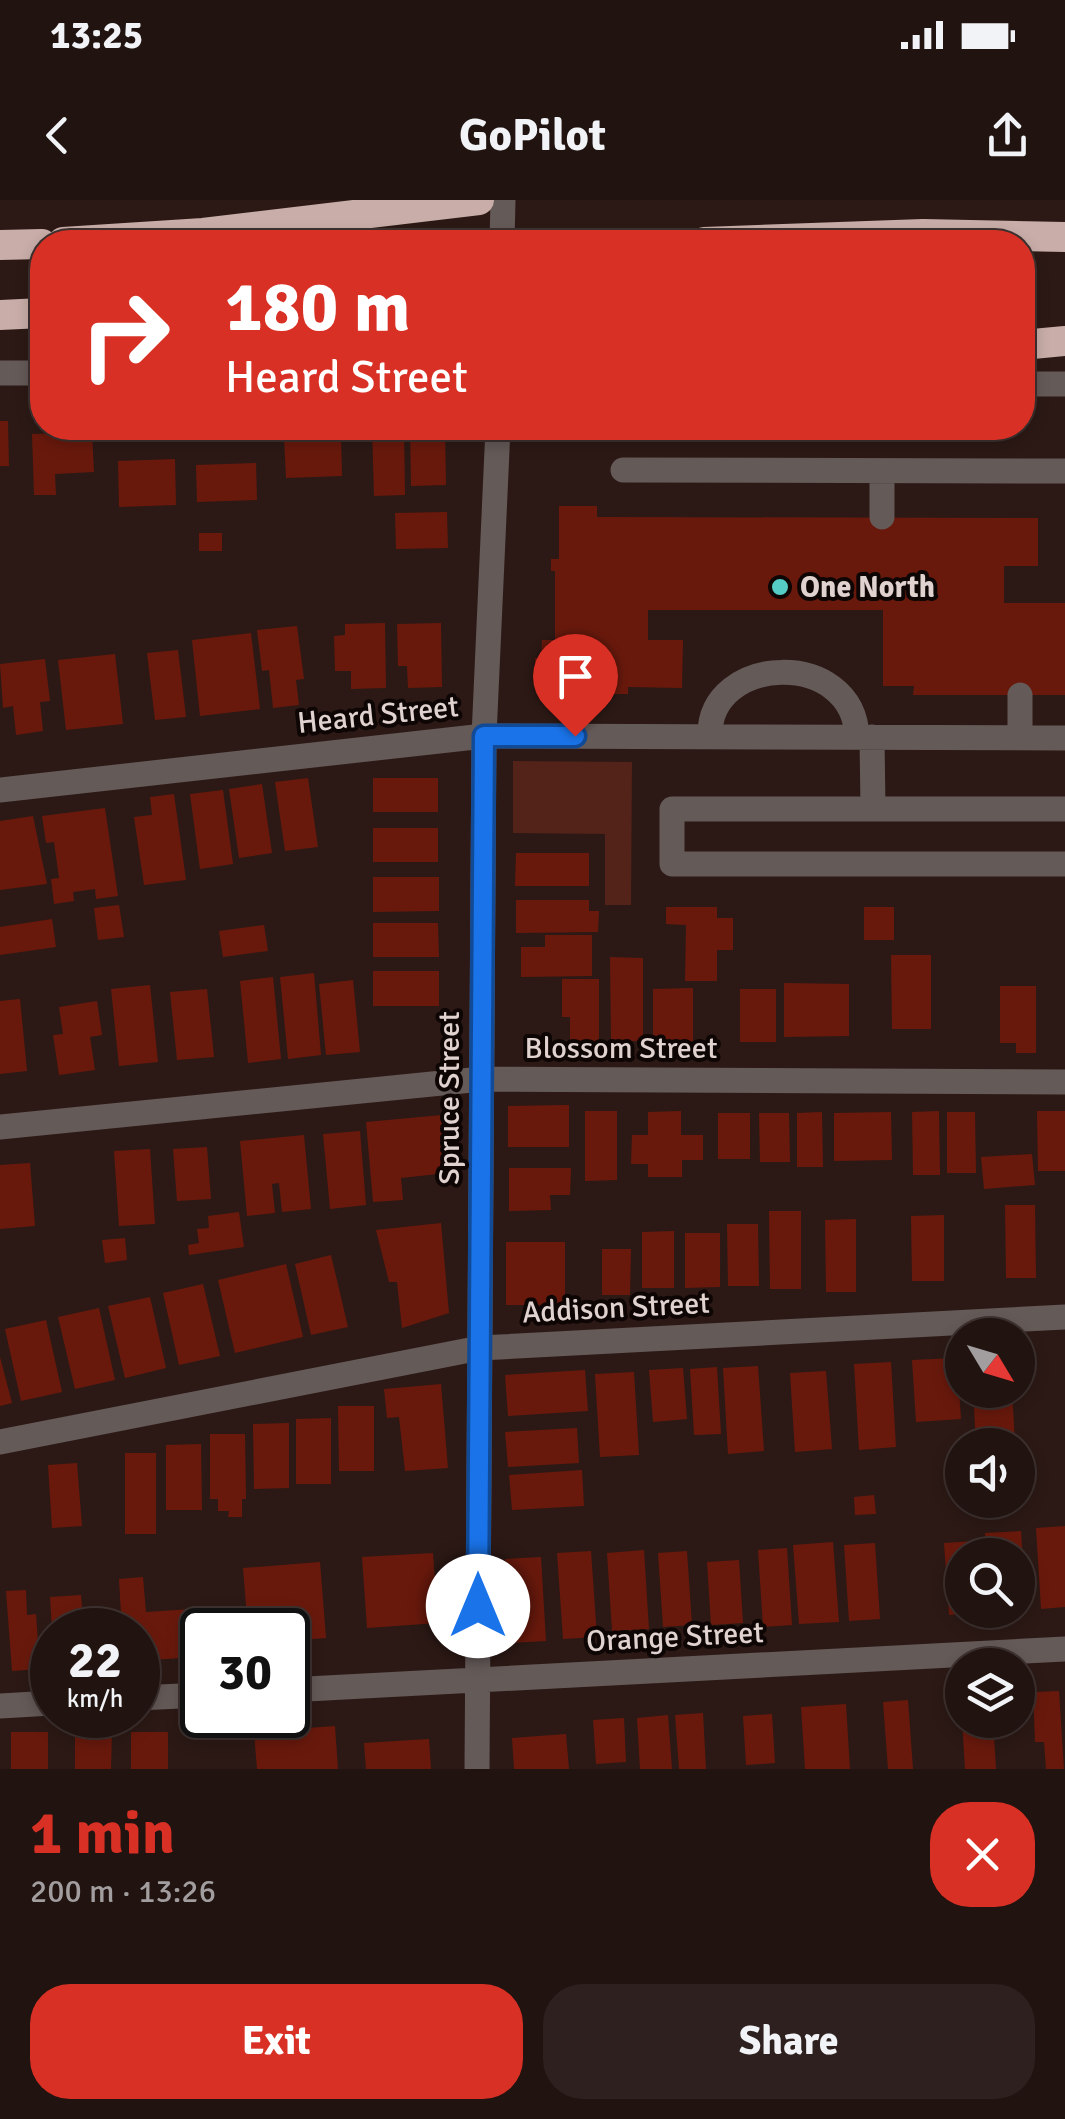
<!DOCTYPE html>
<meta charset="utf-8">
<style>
body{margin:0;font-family:Signika,sans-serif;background:#2d201e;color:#f1f3f6;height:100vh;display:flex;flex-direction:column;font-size:38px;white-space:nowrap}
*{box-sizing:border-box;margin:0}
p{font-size:32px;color:#a29e9f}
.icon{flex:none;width:55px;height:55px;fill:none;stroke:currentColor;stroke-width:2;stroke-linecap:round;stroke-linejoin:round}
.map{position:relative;height:1569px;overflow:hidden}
.side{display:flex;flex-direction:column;background:#211310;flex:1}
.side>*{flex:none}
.top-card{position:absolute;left:30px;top:30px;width:1005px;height:210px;border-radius:40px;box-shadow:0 5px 15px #0003,0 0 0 2px #3e3230;background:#d93025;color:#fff;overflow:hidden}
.needle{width:65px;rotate:128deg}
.tools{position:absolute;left:945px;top:1118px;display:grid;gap:20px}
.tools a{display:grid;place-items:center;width:90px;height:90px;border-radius:50%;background:#211310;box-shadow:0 5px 15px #0003,0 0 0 2px #3e3230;font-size:50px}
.speed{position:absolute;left:30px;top:1408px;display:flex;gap:20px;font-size:50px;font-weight:700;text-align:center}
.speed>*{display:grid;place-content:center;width:130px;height:130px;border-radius:50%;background:#211310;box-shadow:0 5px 15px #0003,0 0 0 2px #3e3230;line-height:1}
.speed small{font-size:25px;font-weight:400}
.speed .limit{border:5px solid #111;border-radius:15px;background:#fff;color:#111}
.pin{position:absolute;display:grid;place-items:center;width:85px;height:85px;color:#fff;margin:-102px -42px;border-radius:50% 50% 50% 0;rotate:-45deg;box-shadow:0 0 10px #0007}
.pin .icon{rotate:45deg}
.me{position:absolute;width:110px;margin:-55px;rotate:0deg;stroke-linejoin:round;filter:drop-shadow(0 0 8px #0008)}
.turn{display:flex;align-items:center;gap:35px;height:210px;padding:0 30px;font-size:45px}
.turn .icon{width:130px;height:130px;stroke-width:2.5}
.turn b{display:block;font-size:70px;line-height:85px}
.round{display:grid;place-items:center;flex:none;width:105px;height:105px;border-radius:40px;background:#2d201e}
.head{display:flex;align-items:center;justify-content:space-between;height:170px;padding:0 30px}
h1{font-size:60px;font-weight:700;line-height:75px;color:#d93025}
.action{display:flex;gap:20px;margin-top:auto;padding:20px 30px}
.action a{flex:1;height:115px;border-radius:40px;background:#d93025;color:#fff;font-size:40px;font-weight:700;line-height:115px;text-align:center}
.action a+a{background:#2d201e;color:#f1f3f6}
.status{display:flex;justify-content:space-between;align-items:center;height:70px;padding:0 50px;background:#211310;direction:ltr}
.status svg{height:28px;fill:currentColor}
header{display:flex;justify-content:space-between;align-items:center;height:130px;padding:0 30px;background:#211310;font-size:45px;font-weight:700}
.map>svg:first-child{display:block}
.green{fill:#532219}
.building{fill:#69190c}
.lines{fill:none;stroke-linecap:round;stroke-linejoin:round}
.minor{stroke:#645a58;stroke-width:25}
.highway{stroke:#c8ada8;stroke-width:30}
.route-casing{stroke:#114b97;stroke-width:25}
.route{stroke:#1a73e8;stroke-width:18}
.poi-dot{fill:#55cdc6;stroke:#0e0605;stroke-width:4}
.labels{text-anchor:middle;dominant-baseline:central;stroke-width:8;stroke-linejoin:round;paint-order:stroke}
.poi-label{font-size:30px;font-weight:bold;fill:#e0d2cf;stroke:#0e0605;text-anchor:start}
.street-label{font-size:30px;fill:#e0d2cf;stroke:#0e0605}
</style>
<div class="status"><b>13:25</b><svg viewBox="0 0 49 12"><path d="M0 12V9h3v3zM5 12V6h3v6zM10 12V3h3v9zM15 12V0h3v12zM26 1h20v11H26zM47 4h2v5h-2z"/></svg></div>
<header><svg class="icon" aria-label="back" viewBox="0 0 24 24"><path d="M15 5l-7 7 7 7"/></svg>GoPilot<svg class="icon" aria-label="share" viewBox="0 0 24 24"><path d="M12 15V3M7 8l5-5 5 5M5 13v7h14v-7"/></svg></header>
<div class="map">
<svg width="1065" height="1569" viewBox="0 0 1065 1569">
<rect width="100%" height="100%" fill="#2c1915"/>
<path class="green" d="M513,561L632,562L631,705H605V634L513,633Z"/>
<path class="building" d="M0,221H8L9,266H0Z
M372,228H404L405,295L374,296Z
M410,228H445L446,285L411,286Z
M92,232L94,272L55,274L56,295H34L32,234Z
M341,236L342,276L286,278L284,238Z
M175,259L176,305L119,307L118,261Z
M256,263L257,300L197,302L196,265Z
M559,306H597V317L1038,318V366H1004V403H1065V495H913L914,486H883V410H648V440H683L682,488L628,487V494H549V479H535V458H541L542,440H555V371H551V359H559Z
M447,312L448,348L396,349L395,313Z
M199,333H222V351H199Z
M385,423L386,488L351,489V471H335L334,436L345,435V424Z
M441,423L442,487L408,488L407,466H398L397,424Z
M297,426L304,479L296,480L299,505L273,508L269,470L262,471L257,430Z
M251,433L260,509L200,516L192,440Z
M178,450L186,517L155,520L147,453Z
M115,454L123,524L66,530L58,460Z
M45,459L50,501L40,502L43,531L16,535L13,506L3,508L0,464Z
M308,578L318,647L285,651L275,582Z
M373,578H438V612H373Z
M262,584L272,653L239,658L229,589Z
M223,590L233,664L200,669L190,594Z
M174,594L186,680L144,685L134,617L152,615L150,597Z
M105,608L118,696L96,699L95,689L73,692L74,701L54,704L51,679L59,678L54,642L46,643L42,616Z
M33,616L47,684L0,690V621Z
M373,628H438V662H373Z
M516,653H589V686H515Z
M373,677H439V711L373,712Z
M516,700H589V711H599L598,732L516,733Z
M119,705L124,737L98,740L94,708Z
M666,707H717V718H733V750H717V781H685L686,725L666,724Z
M864,707H894V740H864Z
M52,719L56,747L0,755V727Z
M373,723H438L439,757H373Z
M264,725L268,751L223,757L219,731Z
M545,735H592V776L521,777V747H545Z
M891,755H931V829H892Z
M610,757L643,758V841H611Z
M373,771H439V806H373Z
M314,773L321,855L288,859L280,777Z
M273,777L281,859L248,863L240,781Z
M562,779H599V844H570V817H562Z
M353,780L360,852L326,855L319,784Z
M784,783L849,784V836L784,837Z
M150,785L158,862L119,866L111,789Z
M1000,786H1036V853H1016V843H1000Z
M693,788V841H653V789Z
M207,789L214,857L177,860L170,792Z
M740,789H776V842H740Z
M20,799L27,871L0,874V801Z
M97,801L102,835L90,837L95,870L59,875L53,835L63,834L59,807Z
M569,905V947H508V906Z
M585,911H617V980L585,981Z
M681,911V935H703V960H682V977H648V964H631L632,935H648V912Z
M939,911L940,975H913L912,912Z
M1037,911H1065V971H1038Z
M822,912L823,967H797V913Z
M891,912L892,960L834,961V913Z
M947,912H975L976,973H947Z
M718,913H750V959H718Z
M759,913H789L790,962H760Z
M442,915L447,973L401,978L403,1000L373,1002L366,922Z
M360,931L366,1005L330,1009L323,934Z
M304,935L311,1009L282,1012L279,983L272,984L275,1013L247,1016L240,941Z
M207,947L211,999L177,1001L173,949Z
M150,949L155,1024L119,1026L114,951Z
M1032,954L1035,985L984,989L981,957Z
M30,963L35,1026L0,1029V965Z
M509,968H571L570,995H550L551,1010L509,1011Z
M1005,1005H1035L1036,1078H1006Z
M769,1011H801V1089H770Z
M239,1012L244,1047L189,1055L188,1045L199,1043L197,1029L209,1028L208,1016Z
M944,1015V1081H912L911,1016Z
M856,1019V1092H826L825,1020Z
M441,1023L449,1113L402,1128L397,1082H389L376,1030Z
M727,1024H758L759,1086H728Z
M674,1031V1088H642V1032Z
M685,1033H720V1087L685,1088Z
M125,1038L127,1060L105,1063L102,1040Z
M506,1042H565V1105H506Z
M602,1049H631L630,1095H602Z
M331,1055L348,1127L311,1135L295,1064Z
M286,1064L303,1137L235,1153L218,1080Z
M203,1084L220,1156L179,1165L163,1093Z
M150,1097L166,1168L125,1178L108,1106Z
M99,1108L115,1180L75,1189L58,1117Z
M46,1120L62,1192L21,1201L5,1129Z
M0,1157L12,1203L0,1206Z
M957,1158L961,1219L916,1222L912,1160Z
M891,1162L896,1247L859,1250L854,1164Z
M758,1166L764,1251L728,1254L723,1168Z
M717,1167L721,1234L694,1235L690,1169Z
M683,1168L687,1219L653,1222L649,1170Z
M585,1170L588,1211L508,1216L505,1175Z
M826,1171L832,1249L795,1252L790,1173Z
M634,1172L639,1255L600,1257L595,1174Z
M441,1184L448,1268L405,1271L399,1217L387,1218L384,1189Z
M973,1190H1012L1015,1242L976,1244Z
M338,1206H374V1271H339Z
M331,1218V1284H296V1219Z
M289,1223V1288L254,1289L253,1224Z
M577,1228L579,1263L508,1267L505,1232Z
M210,1234H245L246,1299H242V1317H228L229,1311H218V1299H210Z
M201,1244L202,1310H166V1245Z
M125,1253H156V1334H125Z
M77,1263L82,1326L52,1328L48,1265Z
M582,1270L584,1306L512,1310L509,1275Z
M874,1295L876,1314L855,1315L854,1297Z
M1065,1326V1407L1041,1409L1036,1328Z
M1021,1331L1026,1410H1018V1355H986L985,1333Z
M975,1341L976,1355H962V1410H978V1413L949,1415L944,1343Z
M833,1342L839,1422L799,1424L793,1345Z
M875,1343L880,1419L849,1421L844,1345Z
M787,1348L792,1425L763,1427L758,1350Z
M644,1350L649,1429L612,1431L607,1353Z
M591,1351L597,1437L563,1439L557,1353Z
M687,1351L692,1425L663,1427L658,1353Z
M433,1353L438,1423L367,1428L362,1357Z
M541,1357L546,1441L510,1443L505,1359Z
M739,1360L743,1423L711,1425L707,1362Z
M320,1362L326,1438L288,1441V1430H248L243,1368Z
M143,1377L146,1412L192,1409L196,1457L138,1461V1430H98L97,1415L121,1414L119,1379Z
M26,1390L27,1415L36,1414L40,1469L12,1471L6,1391Z
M81,1395L84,1430H52L50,1397Z
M1059,1491L1064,1569H1046L1044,1542H1035L1033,1492Z
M908,1500L913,1569H888L883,1502Z
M846,1504L850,1569H805L801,1507Z
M703,1513L706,1569H679L675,1515Z
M772,1514L775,1563L746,1565L743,1516Z
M668,1515L672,1569H640L637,1518Z
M624,1518L626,1562L596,1564L593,1520Z
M962,1520H993L996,1569H965Z
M335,1526L338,1569H257L254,1532Z
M11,1532H48V1569H11Z
M75,1532H112L111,1569H75Z
M131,1532H168V1569H131Z
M566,1534L569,1569H514L512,1538Z
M429,1539L431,1569H366L364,1543Z"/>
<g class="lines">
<path class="minor" d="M502,42L503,0
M0,173H42
M1022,184H1065
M623,270L1065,271
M882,317V271
M710,536C708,454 854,448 857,537
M872,537L873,609
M1020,538V495
M0,590L484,536L1065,538
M1065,609H672V664H1065
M0,927L482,879L1065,882
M0,1242L480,1148L1065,1117
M288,1490L1065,1449
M138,1498L202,1495
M0,1506L52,1503
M477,1569L484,536L498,228"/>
<path class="highway" d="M63,42L203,33L479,0
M704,42L923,34L1065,37
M0,45L42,44
M0,115L42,113
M1022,145L1065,141"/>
</g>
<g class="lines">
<defs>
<path id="route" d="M478,1406L484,536H575"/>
</defs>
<use href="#route" class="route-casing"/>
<use href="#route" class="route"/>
</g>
<circle class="poi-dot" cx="780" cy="387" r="10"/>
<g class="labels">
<g class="poi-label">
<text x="800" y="387">One North</text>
</g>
<g class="street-label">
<text transform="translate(378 515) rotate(-6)">Heard Street</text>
<text x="621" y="848">Blossom Street</text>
<text transform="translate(449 898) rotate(-90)">Spruce Street</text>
<text transform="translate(616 1108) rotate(-3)">Addison Street</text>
<text transform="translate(675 1437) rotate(-3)">Orange Street</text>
</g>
</g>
</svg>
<div class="tools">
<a><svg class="needle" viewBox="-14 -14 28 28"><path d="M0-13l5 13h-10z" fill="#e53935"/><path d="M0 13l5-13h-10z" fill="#a29e9f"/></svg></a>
<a><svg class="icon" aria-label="sound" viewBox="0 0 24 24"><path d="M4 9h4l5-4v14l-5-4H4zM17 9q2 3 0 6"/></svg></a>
<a><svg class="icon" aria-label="search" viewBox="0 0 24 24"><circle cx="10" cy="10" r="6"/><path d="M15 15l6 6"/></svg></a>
<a><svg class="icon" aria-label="layers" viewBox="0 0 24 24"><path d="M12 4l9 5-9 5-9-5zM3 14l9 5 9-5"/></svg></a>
</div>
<div class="speed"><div>22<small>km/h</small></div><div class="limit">30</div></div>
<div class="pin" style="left:575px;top:536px;background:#d93025"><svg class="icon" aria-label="arrive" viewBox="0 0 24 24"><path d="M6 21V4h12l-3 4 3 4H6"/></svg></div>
<svg class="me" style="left:478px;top:1406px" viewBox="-20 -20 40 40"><circle r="19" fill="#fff"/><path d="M0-13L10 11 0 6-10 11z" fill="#1a73e8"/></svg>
<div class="top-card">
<div class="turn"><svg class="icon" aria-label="right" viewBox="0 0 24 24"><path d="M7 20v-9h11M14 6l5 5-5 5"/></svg><div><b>180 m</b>Heard Street</div></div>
</div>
</div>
<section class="side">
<div class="head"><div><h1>1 min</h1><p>200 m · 13:26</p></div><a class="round" style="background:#d93025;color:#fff"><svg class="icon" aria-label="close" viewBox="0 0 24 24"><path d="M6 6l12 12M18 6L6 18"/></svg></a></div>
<div class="action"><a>Exit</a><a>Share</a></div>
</section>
